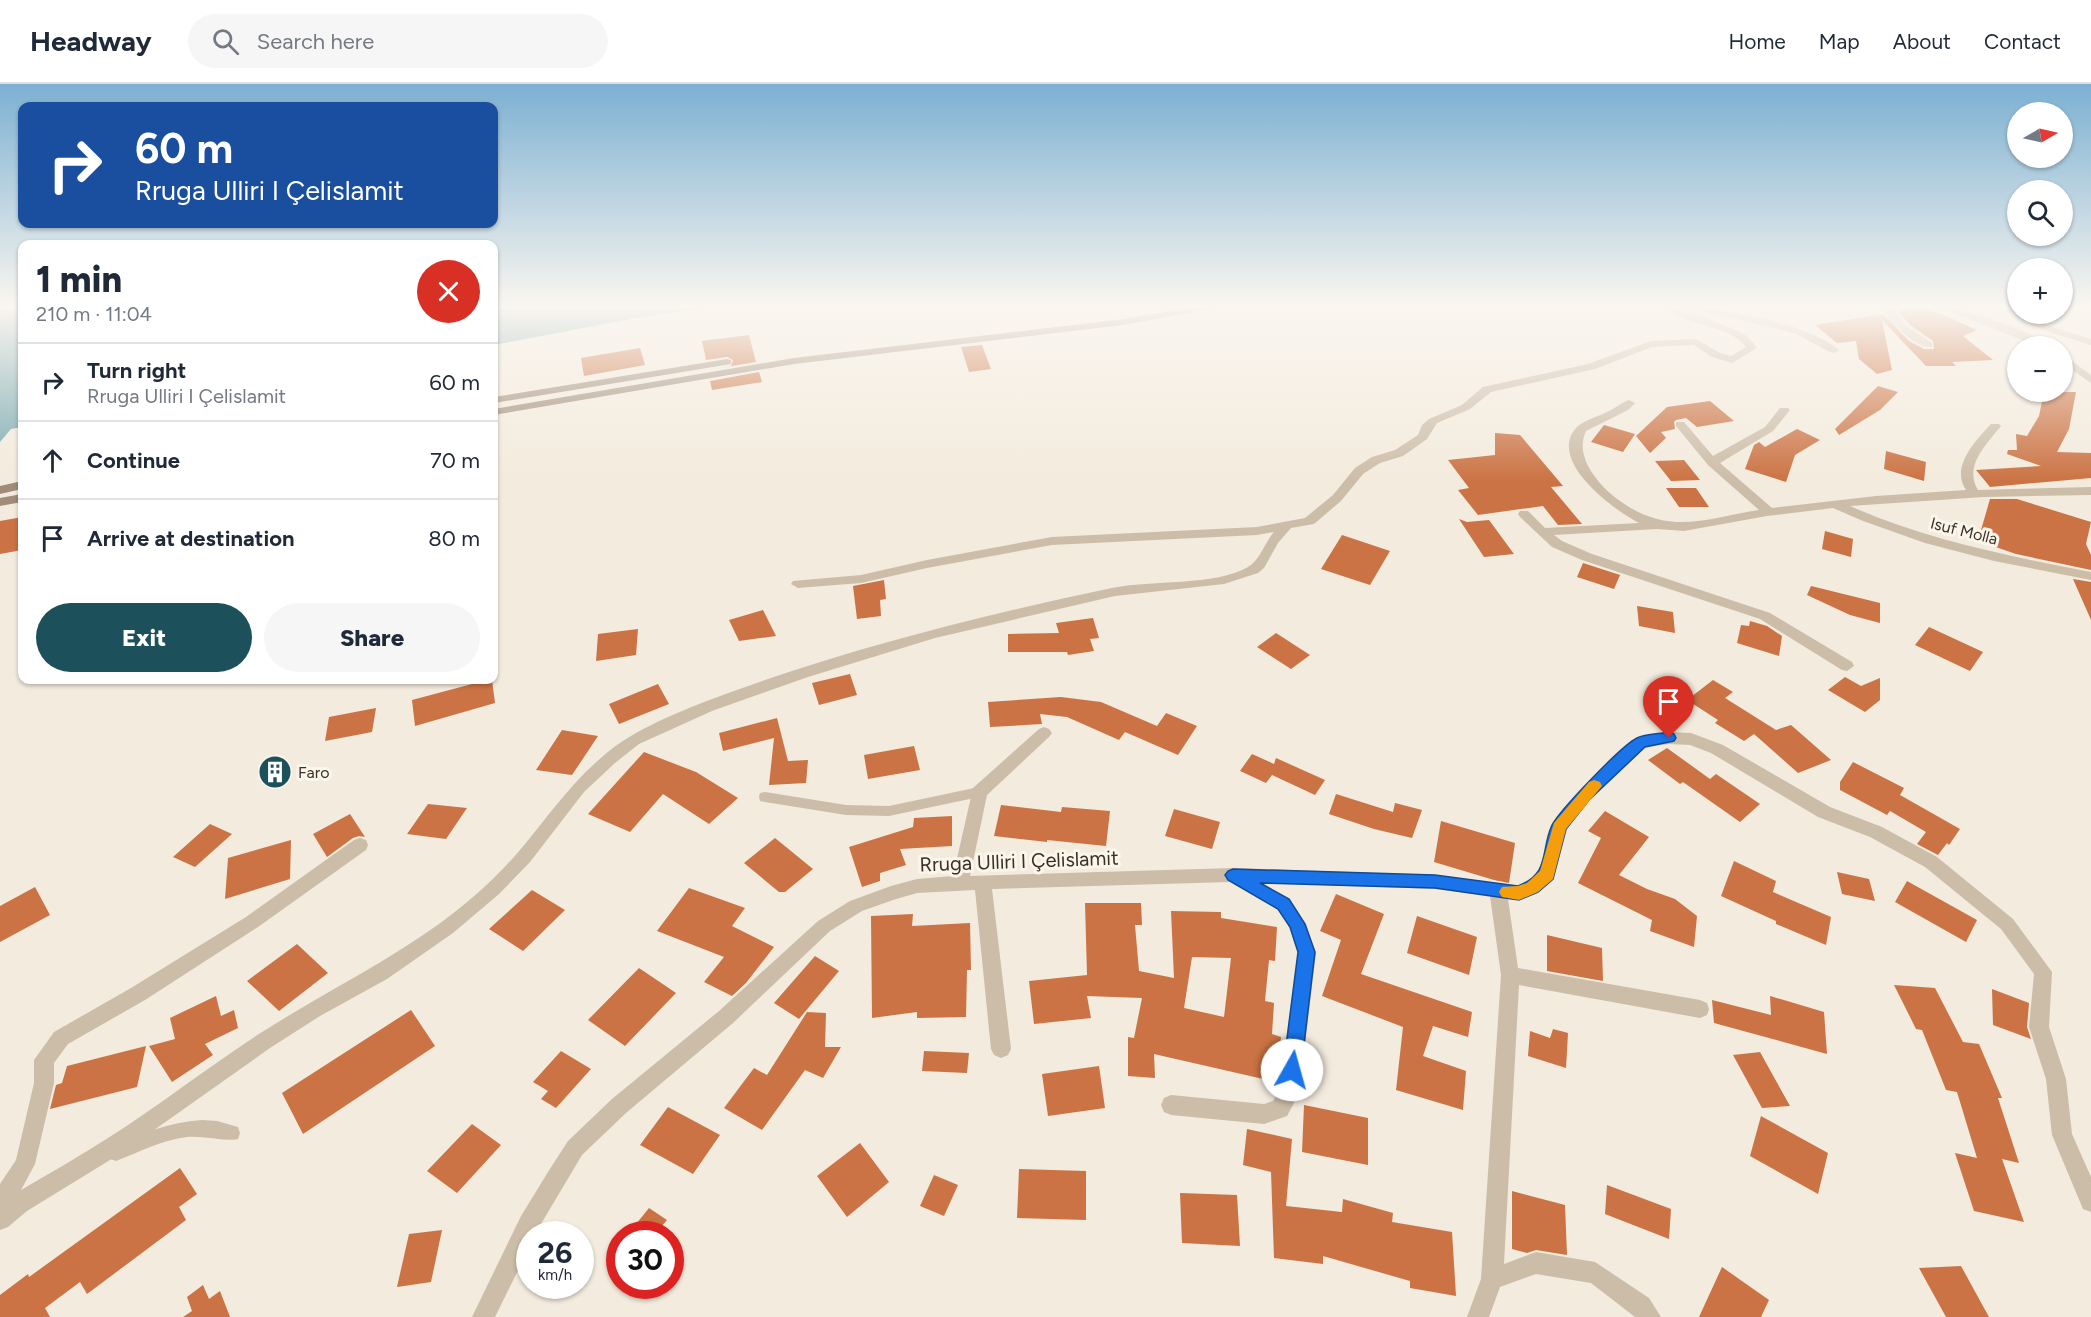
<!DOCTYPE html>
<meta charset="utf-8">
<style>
body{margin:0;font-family:Figtree,sans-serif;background:#f6f6f7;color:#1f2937;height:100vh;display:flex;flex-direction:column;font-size:22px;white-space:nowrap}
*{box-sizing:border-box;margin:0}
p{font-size:20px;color:#747a83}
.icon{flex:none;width:33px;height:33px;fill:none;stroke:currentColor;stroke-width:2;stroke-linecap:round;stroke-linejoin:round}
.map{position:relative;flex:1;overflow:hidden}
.panel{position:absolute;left:18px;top:156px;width:480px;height:444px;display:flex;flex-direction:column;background:#fff;border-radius:12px;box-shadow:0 2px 4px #0004}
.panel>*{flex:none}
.banner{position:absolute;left:18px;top:18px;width:480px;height:126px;border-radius:12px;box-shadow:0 2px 4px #0004;background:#1a4fa0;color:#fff;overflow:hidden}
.needle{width:39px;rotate:81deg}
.tools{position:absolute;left:2007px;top:18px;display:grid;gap:12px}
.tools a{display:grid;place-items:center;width:66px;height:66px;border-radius:50%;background:#fff;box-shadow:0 2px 4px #0004;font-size:30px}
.speed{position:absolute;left:516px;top:1137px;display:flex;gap:12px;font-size:30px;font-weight:700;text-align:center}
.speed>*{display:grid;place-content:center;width:78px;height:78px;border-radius:50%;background:#fff;box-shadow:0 2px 4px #0004;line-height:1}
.speed small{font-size:15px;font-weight:400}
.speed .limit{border:9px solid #d22;background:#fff;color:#111}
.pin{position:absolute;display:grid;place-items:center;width:51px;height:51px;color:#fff;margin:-62px -26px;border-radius:50% 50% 50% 0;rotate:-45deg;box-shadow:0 0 6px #0007}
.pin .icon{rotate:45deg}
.me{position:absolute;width:66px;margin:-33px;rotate:7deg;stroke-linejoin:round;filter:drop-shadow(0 0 4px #0008)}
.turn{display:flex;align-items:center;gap:21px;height:126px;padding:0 18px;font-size:27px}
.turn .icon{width:78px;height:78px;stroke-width:2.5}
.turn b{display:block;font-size:42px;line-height:51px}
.round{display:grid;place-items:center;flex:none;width:63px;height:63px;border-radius:32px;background:#f6f6f7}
.head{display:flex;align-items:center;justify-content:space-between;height:102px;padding:0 18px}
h1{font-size:36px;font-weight:800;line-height:45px}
.button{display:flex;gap:12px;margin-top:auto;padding:12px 18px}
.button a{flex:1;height:69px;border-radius:36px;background:#1c515c;color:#fff;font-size:24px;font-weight:800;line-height:69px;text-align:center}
.button a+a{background:#f6f6f7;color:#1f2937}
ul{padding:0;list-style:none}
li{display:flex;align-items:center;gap:18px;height:78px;padding:0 18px;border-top:2px solid #e0e1e3}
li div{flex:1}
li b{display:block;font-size:22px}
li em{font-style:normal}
header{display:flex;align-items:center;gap:36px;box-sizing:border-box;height:84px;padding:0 30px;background:#fff;border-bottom:2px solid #e0e1e3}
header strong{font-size:28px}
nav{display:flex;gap:33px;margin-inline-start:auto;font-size:21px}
.search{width:420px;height:54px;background:#f6f6f7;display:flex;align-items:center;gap:15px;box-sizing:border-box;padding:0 21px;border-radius:33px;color:#747a83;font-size:22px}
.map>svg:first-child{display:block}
.water{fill:#7baab2}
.building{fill:#cb7344;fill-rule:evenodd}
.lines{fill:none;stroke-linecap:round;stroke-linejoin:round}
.lane{fill:#ccbda8;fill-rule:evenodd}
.street{fill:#ccbda8;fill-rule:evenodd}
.secondary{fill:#a08c79;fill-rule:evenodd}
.route{fill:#1a73e8;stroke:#114b97;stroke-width:1.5}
.slow{fill:#f59e0b}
.labels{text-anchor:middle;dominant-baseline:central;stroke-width:6;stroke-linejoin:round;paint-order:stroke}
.street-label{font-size:16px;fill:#393029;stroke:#fbf5ea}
.poi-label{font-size:16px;fill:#393029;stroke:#fbf5ea;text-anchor:start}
.near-street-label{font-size:20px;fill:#393029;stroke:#fbf5ea}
</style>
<header>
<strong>Headway</strong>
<div class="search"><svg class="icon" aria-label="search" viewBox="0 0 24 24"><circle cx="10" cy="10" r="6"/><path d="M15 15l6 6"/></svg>Search here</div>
<nav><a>Home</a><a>Map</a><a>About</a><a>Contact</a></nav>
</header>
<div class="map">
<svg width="2091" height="1233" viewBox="0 0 2091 1233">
<rect width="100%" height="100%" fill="#f3ebdd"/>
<path class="water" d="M0,224H22V343L11,345L0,358Z
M494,224H704L636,234L494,261Z"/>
<path class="building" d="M1913,224H1927L1977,246L1963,252L1993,276L1952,278L1956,282H1926L1882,236L1892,286L1877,290L1859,275L1856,257L1837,259L1815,241L1883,230L1909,257L1924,265H1934L1933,257L1910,241L1898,227Z
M749,251L756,278L708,286L731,282L733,276L727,273L706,276L702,257Z
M982,261L991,285L969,288L961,263Z
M640,264L645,281L584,292L581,274Z
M759,288L762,298L712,306L710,297Z
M1878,302L1898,308L1880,326L1839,351L1835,345Z
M2044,308H2076L2069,345L2057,368L2091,369V394L1990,403L1976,386L2041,382L2007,370L2008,366H2017L2016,350L2027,352L2039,332Z
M1710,317L1734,337L1697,343L1686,334L1676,336L1674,338L1675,345L1661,348L1666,354L1650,369L1636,352L1667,323Z
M1604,341L1635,350L1623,368L1591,358Z
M1797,345L1820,356L1795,371L1786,398L1745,385L1754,361L1759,358L1765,363Z
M1495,349L1520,351L1563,402L1551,403L1582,440L1558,441L1543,422L1478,431L1458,406L1469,404L1448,376L1495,371Z
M1886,367L1926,378L1924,397L1884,385Z
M1684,376L1700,396L1671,397L1655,377Z
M1666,404H1696L1709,423H1679Z
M1990,415H2017L2091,438L2086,460L2091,471V486L2016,470L1990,461L1991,458L1979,453Z
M22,433V466L0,470V437Z
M1459,435L1467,438L1489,436L1514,470L1484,473Z
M1825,447L1853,455L1851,473L1822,465Z
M1342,451L1390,467L1370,501L1321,485Z
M1583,479L1620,491L1614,505L1577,493Z
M2073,495L2091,498V536Z
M884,496L886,515L880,516L881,532L857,535L853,502Z
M1811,502L1880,519V539L1850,531L1807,511Z
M1637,522L1673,528L1675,549L1639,542Z
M763,526L776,552L739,557L729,536Z
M1093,534L1099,554L1090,555L1094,567L1068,571L1067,568H1008V550L1059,549L1056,539Z
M1750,537L1767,542L1782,552L1779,572L1737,559L1741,541L1749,542Z
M1929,543L1983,568L1970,587L1915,561Z
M638,545L636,571L596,577L598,550Z
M1276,549L1310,571L1291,585L1257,563Z
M850,590L857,611L819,621L812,599Z
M1845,593L1861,602L1880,594V616L1865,628L1828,606Z
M487,596H492L495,619L415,642L412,616Z
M1713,596L1733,608L1725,614L1776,646L1791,641L1831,676L1798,689L1754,650L1744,657L1715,639L1718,636L1687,616Z
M1667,597L1692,611L1671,629L1647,614Z
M658,600L669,620L619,640L609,620Z
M1061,613L1101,618L1157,642L1166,629L1197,642L1178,671L1125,648L1119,656L1067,633L1040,630L1042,640L990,643L988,618Z
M376,624L372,648L325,657L329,633Z
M777,634L788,677L808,676L806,699L769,701L774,654L723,667L719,649Z
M562,646L598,652L572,691L536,686Z
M914,662L920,686L868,695L864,671Z
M1667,664L1710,695L1716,690L1760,720L1740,738L1683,698L1680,700L1648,676Z
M644,668L696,688L738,714L709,740L663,710L630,748L588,730Z
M1252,670L1274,680L1276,674L1325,696L1315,711L1272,691L1266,699L1240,687Z
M1853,678L1904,704L1900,711L1960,745L1949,761L1947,759L1938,771L1917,760L1926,748L1890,727L1887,731L1840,706V698Z
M1336,710L1393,728L1395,719L1422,726L1412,754L1374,745L1329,730Z
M428,720L467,724L446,755L407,750Z
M1001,721L1061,728L1062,723L1110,727L1106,762L1047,756V758L994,752Z
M1174,725L1220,738L1212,765L1165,752Z
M1605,727L1649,753L1619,791L1647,805L1675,815L1697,832L1694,863L1650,847L1652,836L1578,799L1601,754L1588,747Z
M350,730L365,753L359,752L353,754L327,773L313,750Z
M952,732V762L900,765L906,781L880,789V797L862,803L849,763L913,743L914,734Z
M1441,737L1515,759L1509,799L1494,796L1434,778Z
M210,740L232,750L195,783L173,773Z
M775,754L813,785L785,808H779L744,779Z
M291,756L290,795L225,815L228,774Z
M1734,777L1776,797L1773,808L1831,833L1826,861L1776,840V837L1721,812Z
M1837,788L1869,795L1875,817L1842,810Z
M1907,797L1977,836L1966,858L1895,818Z
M35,803L50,831L0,858V822Z
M689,804L745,824L732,842L774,863L746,899L732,912L704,898L724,873L657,847Z
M532,806L565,826L523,867L489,845Z
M1336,810L1384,830L1361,890L1472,928L1468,953L1433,942L1423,972L1466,987L1463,1026L1396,1006L1403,943L1322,912L1341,856L1320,847Z
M1085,819H1141L1142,841H1135L1139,887L1174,894L1171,827L1221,828V834L1277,843L1275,877L1269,876L1265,917L1274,919L1272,950L1281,953L1276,998L1154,970L1155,994L1128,992V953L1134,954L1142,914L1087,912L1091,934L1034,940L1029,897L1087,891ZM1192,873L1231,874L1224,933L1184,924Z
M913,830L912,842L970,839L971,886H967L966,933L917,934V928L872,934L871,832Z
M1417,832L1477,853L1469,891L1407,869Z
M1547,851L1602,864L1603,897L1547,887Z
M297,860L328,889L279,927L247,897Z
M815,872L839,887L799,935L774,919Z
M639,884L676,909L625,962L588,936Z
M1894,901L1935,904L1963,958L1979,960L2002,1014H1998L2019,1079L2002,1075L2024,1138L1974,1127L1955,1069L1977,1074L1957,1008L1946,1006L1922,946L1916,945Z
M1992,905L2029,919L2027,943L2031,955L1993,941Z
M216,912L221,932L234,926L238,944L205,960L213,971L172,998L149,962L175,955L170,934Z
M1770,912L1824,928L1827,970L1714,939L1712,916L1771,931Z
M411,926L435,962L303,1050L282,1009Z
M807,928L826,929L825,963H841L823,994L805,986L762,1046L724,1024L754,984L767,991Z
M1553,945L1568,949L1566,984L1528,972L1530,947L1550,954Z
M146,962L137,1003L50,1025L56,1001L62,999L67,982Z
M561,967L591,985L556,1024L541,1015L548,1007L533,998Z
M924,967L969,969L967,989L922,987Z
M1760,968L1790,1022L1762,1024L1733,971Z
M1099,982L1105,1024L1048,1032L1042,990Z
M1304,1021L1368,1034V1081L1302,1068Z
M668,1023L720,1051L693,1090L640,1061Z
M1761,1032L1828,1069L1818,1110L1750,1072Z
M472,1040L501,1061L457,1109L427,1087Z
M1247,1045L1292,1055L1286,1122L1342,1128L1343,1115L1393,1129L1392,1138L1452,1148L1456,1212L1410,1204V1197L1323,1172V1180L1274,1174L1271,1088L1243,1081Z
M860,1059L889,1098L847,1133L817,1092Z
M180,1084L197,1110L179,1123L186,1136L87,1210L80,1198L45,1224L50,1233H0V1211L28,1190L29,1193Z
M1019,1085L1086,1087V1136L1017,1134Z
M934,1091L958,1101L944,1132L920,1122Z
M1607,1101L1671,1125L1669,1155L1605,1130Z
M1512,1107L1565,1121L1567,1171L1536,1166L1527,1169L1512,1165Z
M1180,1109L1237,1111L1240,1162L1182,1159Z
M649,1124L667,1136L655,1150H628Z
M442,1146L431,1198L397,1203L409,1150Z
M1961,1182L1989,1233H1946L1919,1184Z
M1722,1183L1769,1216L1761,1233H1699Z
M203,1201L209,1215L220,1207L230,1233H183L192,1227L187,1213Z"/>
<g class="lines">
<path class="lane" d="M1998,224H2010L2049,242L2091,255V261L2043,246Z
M979,703L984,704L985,708L984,712L889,732L846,731L765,718L760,717L759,713L760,709L765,708L846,721L889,722Z
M202,1036L217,1037L238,1043L240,1049L238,1055C229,1058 201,1051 187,1053C162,1056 139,1068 116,1077L110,1075L108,1069L110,1063C140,1050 169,1038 202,1036Z"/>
<path class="street" d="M1668,224C1679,224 1728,242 1740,248C1748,252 1752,257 1757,264L1732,279L1712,273L1694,261L1652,263L1595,285L1491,308L1470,325L1437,339L1427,355L1403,372L1380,379L1363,390L1341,417L1314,440L1291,444L1278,459L1264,484L1258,489L1224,500L1115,512L935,554L808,593L712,627L639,660L615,679L584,708L530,778L499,810L453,849L387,895L320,932L270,964L123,1068L27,1127L8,1143L0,1146V1100L16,1076L34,999V976L54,948L131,904L246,833L354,756L360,754L366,756L368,761L366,766L258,843L145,916L68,960L54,979V999L35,1080L21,1106C50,1089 80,1072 108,1054C160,1021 208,983 259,950C318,912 382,881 439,840C468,819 497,793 520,766C547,734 570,700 602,673C630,648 669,632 704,618C836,568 974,533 1112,504C1150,496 1216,502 1248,483C1260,476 1265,458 1274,448L1257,451L1052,461L927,484L861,499L798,504L791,500L793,497L861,491L927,476L1052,453L1257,443L1305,434L1333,411L1355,384L1372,373L1395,366L1418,351L1422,341L1429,335L1462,321L1483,303L1588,280L1651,257L1696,255L1720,269L1731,272L1746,263C1728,239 1689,245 1668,224Z
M1690,224C1726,224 1813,242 1839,266L1834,269L1830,268L1794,249Z
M1881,224H1892L1908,243L1932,259V263C1914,265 1891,237 1881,224Z
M1940,224C1963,224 2034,247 2050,262H2038Z
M2062,270L2091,291V299L2062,279Z
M1629,316L1635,319L1628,326L1586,347C1579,362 1584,377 1593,390C1601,402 1613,413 1626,421C1673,451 1708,434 1759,426L1708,381L1676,342V338H1684L1713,372L1765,343L1780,324H1788L1790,326L1773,347L1720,379L1772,424L1876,412L1966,406C1950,383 1976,356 1991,340H1999L2001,342C1987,360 1963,382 1978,406L2091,403V411L1984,413L1850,422C1927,456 2009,472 2091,488V496L1994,477L1925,459L1863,437L1833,424L1767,432L1684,447L1657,445L1554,451L1562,457L1592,470L1770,529L1852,578L1854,582L1847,587L1842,586L1760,535L1582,476L1552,463L1520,433L1518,430L1520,427H1528L1545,444L1639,439C1614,426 1547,377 1576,344C1583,336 1600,332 1609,327C1616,324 1622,318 1629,316Z
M1044,643L1049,645L1052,649L1049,653L987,711L970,792L1233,784L1435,791L1518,802L1527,798L1539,787L1551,743L1578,708L1636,654L1669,648L1691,649L1723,661L1830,723L1882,743L1937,773L2013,835L2052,888L2049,943L2066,995L2072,1050L2091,1093V1128L2083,1125L2052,1051L2046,995L2029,943L2034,890L2001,845L1925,783L1870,753L1818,733L1711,669L1690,661L1669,660L1645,663L1590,716L1567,745L1553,796L1539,808L1525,814L1519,816L1508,815L1518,884L1700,916L1707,919L1709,925L1707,931L1700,934L1519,901L1504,1180L1536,1168L1595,1178L1649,1214L1661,1233H1635L1591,1199L1536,1190L1500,1203L1489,1233H1467L1481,1195L1501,891L1490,812L1435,805L1262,799L1290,815L1306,840L1316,869L1299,1010L1287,1032L1264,1040L1171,1031L1164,1028L1161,1021L1164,1014L1171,1011L1264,1020L1273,1017L1279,1007L1298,869L1289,843L1278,825L1230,798L992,805L1011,965L1008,971L1001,974L994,971L991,965L975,806L917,809L893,816L862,827L830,847L733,939L626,1029L582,1071L535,1150H530V1162L495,1233H472L521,1132L548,1088L568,1057L612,1015L719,927L818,837L850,817L891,802L917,795L953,792L973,704L1039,645Z"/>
<path class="secondary" d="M1189,224H1215L1123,241L794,280L494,331V325L794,274L1123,235Z
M727,275L731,276V280L494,319V313Z
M22,397V405L0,410V402Z
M22,410V418L0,422V414Z"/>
</g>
<linearGradient id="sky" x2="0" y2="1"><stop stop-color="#7cb0d2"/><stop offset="0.56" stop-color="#faf6f0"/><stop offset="1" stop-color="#faf6f0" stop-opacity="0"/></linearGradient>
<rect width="2091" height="397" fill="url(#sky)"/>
<path class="route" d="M1669,648L1674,650L1676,654L1674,657L1645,663L1589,716L1566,745L1553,795L1538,808L1519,816L1435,804L1260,799L1289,815L1305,840L1315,868L1301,986L1298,992L1292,995L1286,992L1283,986L1298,868L1290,843L1278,825L1228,796L1225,791L1228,787L1233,785L1435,791L1518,802C1551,789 1540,767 1552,741C1561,725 1621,662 1637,654C1645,650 1659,650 1669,648Z"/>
<path class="slow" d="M1594,696L1600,698L1602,702L1566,745L1553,795L1538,808L1519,816L1502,813L1499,808L1502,803L1518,802L1527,799L1540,787L1554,739L1589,698Z"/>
<defs>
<symbol id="building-disc" viewBox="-11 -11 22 22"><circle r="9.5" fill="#1c515c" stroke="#fbf5ea"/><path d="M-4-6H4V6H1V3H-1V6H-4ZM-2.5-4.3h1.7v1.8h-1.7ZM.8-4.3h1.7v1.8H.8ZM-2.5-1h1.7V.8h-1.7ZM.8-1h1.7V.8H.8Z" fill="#fff"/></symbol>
</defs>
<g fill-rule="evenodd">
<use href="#building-disc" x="256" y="669" width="38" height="38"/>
</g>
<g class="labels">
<g class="street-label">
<text transform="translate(1964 447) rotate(14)">Isuf Molla</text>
</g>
<g class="poi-label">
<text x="298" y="688">Faro</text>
</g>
<g class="near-street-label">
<text transform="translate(1019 777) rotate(-2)">Rruga Ulliri I Çelislamit</text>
</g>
</g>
</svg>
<div class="tools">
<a><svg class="needle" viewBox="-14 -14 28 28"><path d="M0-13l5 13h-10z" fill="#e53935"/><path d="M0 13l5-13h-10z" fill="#747a83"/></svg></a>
<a><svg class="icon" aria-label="search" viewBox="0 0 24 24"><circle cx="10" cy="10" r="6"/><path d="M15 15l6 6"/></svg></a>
<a>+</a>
<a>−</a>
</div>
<div class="speed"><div>26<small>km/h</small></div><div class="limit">30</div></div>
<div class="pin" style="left:1669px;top:654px;background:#d93025"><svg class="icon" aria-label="arrive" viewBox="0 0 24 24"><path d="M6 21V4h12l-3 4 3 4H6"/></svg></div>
<svg class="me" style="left:1292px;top:986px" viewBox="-20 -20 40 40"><circle r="19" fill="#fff"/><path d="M0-13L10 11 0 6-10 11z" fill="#1a73e8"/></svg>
<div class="banner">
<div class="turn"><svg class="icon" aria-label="right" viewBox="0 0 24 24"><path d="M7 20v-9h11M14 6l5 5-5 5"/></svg><div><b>60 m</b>Rruga Ulliri I Çelislamit</div></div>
</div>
<section class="panel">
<div class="head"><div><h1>1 min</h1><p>210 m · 11:04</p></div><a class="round" style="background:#d93025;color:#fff"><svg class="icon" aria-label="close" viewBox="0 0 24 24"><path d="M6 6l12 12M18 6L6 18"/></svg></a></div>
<ul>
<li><svg class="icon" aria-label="right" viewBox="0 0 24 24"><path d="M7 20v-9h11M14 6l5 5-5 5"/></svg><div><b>Turn right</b><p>Rruga Ulliri I Çelislamit</p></div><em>60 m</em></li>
<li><svg class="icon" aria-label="ahead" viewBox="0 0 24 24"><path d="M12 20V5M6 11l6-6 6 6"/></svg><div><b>Continue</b></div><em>70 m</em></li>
<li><svg class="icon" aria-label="arrive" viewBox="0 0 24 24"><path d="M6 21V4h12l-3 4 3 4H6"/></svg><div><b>Arrive at destination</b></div><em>80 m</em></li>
</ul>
<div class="button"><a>Exit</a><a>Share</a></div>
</section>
</div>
